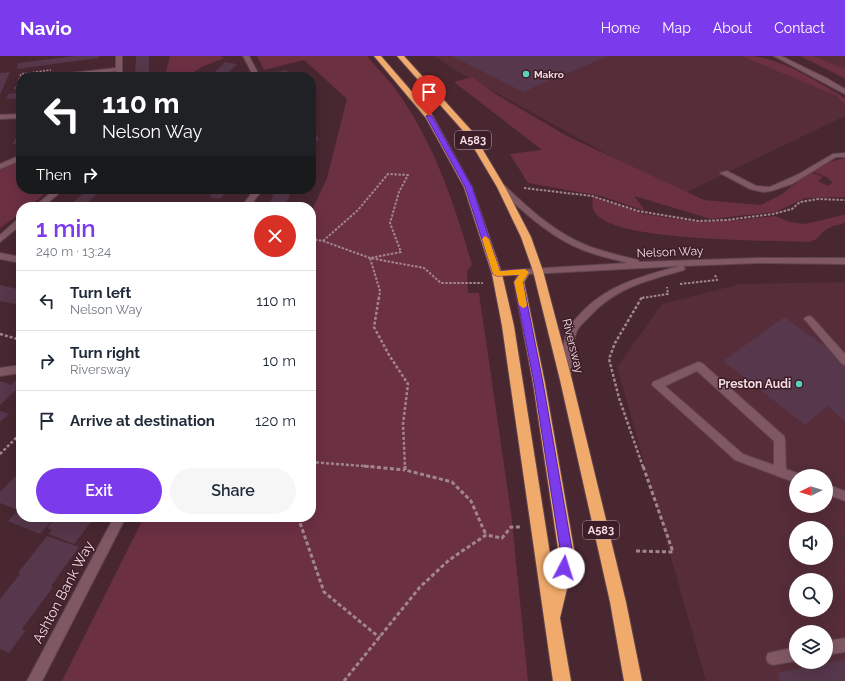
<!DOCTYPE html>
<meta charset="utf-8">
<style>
body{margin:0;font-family:Raleway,sans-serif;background:#f6f6f7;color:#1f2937;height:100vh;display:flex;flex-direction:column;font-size:15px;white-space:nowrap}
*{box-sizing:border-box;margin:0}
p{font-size:13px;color:#747a83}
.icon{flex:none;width:22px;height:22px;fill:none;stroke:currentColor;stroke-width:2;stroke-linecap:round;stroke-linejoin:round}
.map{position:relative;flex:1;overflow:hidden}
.panel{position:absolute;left:16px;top:146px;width:300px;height:320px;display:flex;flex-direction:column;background:#fff;border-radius:16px;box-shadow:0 4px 16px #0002}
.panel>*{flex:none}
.banner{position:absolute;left:16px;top:16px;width:300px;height:122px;border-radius:16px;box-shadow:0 4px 16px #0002;background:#202124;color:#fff;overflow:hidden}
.needle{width:26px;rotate:265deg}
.controls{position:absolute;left:789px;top:413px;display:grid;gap:8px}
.controls a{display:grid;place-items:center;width:44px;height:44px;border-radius:50%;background:#fff;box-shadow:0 4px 16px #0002;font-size:20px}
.pin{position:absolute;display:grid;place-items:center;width:34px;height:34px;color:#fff;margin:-41px -17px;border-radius:50% 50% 50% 0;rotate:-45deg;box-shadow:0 0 4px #0007}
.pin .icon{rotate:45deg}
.me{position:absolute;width:44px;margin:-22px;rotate:5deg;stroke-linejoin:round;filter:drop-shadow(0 0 3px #0008)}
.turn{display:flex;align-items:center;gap:14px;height:84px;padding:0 20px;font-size:18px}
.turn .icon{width:52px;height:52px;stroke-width:2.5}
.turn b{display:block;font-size:28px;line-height:34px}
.then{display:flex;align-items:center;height:38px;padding:0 20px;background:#0003;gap:8px;font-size:15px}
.round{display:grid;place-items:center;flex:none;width:42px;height:42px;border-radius:21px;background:#f6f6f7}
.summary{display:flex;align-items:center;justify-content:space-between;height:68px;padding:0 20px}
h1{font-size:24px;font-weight:600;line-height:30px;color:#7c3aed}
.primary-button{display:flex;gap:8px;margin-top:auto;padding:8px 20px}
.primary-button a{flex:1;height:46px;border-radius:24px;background:#7c3aed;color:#fff;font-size:16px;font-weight:600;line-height:46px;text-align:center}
.primary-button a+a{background:#f6f6f7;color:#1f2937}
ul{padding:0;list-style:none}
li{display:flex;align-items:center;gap:12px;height:60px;padding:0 20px;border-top:1px solid #e0e1e3}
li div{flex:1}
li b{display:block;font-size:15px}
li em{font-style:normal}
header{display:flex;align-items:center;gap:24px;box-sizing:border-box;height:56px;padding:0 20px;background:#7c3aed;color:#fff}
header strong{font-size:19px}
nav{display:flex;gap:22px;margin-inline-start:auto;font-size:14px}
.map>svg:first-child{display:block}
.built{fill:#562d39;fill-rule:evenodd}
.green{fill:#6c3043}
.building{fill:#56374b}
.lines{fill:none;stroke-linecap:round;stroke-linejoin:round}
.minor-casing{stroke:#60434d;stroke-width:2}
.highway-casing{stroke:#60434d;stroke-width:2}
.path-far3{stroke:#a2868e;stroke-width:1.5;stroke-dasharray:2 1.5;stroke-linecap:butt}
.path-far2{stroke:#a2868e;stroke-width:2;stroke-dasharray:2.5 1.5;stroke-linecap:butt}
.path-far1{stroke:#a2868e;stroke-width:2.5;stroke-dasharray:3 2;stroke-linecap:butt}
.path{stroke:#a2868e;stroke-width:3;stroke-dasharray:4 2.5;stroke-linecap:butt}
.minor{fill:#7f5863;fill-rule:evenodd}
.highway{fill:#efaa6c;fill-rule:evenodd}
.route{fill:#7c3aed;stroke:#51269a}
.slow{fill:#f59e0b}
.poi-dot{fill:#5bcebc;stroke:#3d1d27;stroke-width:1.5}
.labels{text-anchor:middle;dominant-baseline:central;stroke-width:3;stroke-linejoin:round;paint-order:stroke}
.far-poi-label{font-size:10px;font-weight:bold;fill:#f1dae0;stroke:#3d1d27;text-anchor:start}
.shield{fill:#3d1d27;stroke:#bba1a8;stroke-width:1}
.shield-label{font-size:11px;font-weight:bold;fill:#f1dae0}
.street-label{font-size:12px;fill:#f1dae0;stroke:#3d1d27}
.poi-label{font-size:12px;font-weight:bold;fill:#f1dae0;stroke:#3d1d27;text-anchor:end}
.near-street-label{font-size:14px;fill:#f1dae0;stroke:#3d1d27}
</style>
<header>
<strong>Navio</strong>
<nav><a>Home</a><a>Map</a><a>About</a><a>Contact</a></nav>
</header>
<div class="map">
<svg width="845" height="625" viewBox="0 0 845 625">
<rect width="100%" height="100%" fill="#482731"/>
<path class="built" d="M434,0H756L831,36L845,46V60L681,139L457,15Z
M799,0H845V23Z
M845,226V625H706L617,311L662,248L740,228ZM796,420H826V450H796ZM796,472H826V502H796ZM796,524H826V554H796ZM796,576H826V606H796Z"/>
<path class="green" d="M170,0H220L224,2L202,11L185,21H162L166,16Z
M257,0H367C375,10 385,20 393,30C433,83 454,146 472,209L467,215L468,237H479L511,457L528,625H62L144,461H311V156L327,122L347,43L304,4L264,14Z
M745,0C780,0 811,23 840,39L845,43V49L837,40L744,1Z
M801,0H813L845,13V22Z
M472,21L497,39L567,80L704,144L761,149L782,138L810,116L823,121L818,125L828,130L833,126L828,123L829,122L811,115L829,106L845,102V141L805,142L776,156L711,163L634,140L645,155L601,140L528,127L510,98L542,94L454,26Z
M21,104V133H50L29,151H21V157L0,172V114Z
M593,141L644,158L697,166L739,164L775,160L790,166L805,168L843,159H845V167C838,169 831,170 825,174C819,179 818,184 809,186C767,184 626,186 598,160C592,155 592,149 593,141Z"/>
<path class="building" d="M74,0H99V2L17,13L18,7Z
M136,0H149V21H135Z
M452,0H608L523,36Z
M225,6L237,8L224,21H210Z
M286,14L292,19L295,21H281L276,16Z
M10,16L0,39V17Z
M21,36V42L6,43L8,38Z
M311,68L319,84L311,85Z
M17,81H21V87L12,88Z
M88,133H102L83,151H68Z
M190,133H228L220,143L209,141L212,137Z
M276,133H293L286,147L270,146Z
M206,146L221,149L220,151H202Z
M0,229L21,234V249L0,245Z
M784,261L845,304V365L827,350L805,369L723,305Z
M21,320V334L17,333L0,349V325L11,329Z
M0,355L9,358L0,366Z
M21,414V461H55L40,478L8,465L18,454L0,447V436Z
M56,461H95L74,488L49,478L52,474L47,472Z
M47,480L79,491L51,530L53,531L22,573L25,575L9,597L0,593V543L20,518L18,517Z
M845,603V625H780L777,617Z"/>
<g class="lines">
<defs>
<path id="minor" d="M116,0H122V21H116V15L68,21L59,20L62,18L116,12Z
M243,0H249L260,21H254Z
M774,0H781L828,23L845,33V38Z
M21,58V62L0,63V59Z
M845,97V101H836L792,128L771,135L763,136L750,133L720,117L727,115L756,130L770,131L797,119L833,98Z
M21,99V104L0,113V108Z
M498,129H504C529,153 555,177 588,190C604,196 621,200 638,204L639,206L758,202H845V208L758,207L683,210L685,212L684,214C647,225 616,231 589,261C585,265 579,270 577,275C571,288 572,304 571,318L570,321H562L561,318C562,304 562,288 567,275C570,268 577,262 582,256C609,228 643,220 679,210L494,220L493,218L497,215L628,207C613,203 598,200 583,194C550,181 524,156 498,133Z
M55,133H64L43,151H34Z
M255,133H263L249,151H241Z
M18,163H21V169L0,186V179Z
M0,197L21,201V207L0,203Z
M809,260L812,261L845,298V309L842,308L806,265L804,263L806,261Z
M698,306L702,307L784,380L785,383L786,413L800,418L801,420H796V427L735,404L652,329L653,326ZM697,315L774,385V409L743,398L665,330Z
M21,309V317L0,320V312Z
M826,428L845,435V445L826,438Z
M114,461H126L42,625H27Z
M845,582V596L826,599V585Z
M796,591V605L773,609L768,607L766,602L768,597Z"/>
<path id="highway" d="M374,0H381L432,59L472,131L502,218L514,270L554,523L559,499L533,327L514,226L521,214L525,213L530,216L524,226L545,327L575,499L560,562L571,625H553L502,270L492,218L464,131L426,62Z
M397,0H404L471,74L505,131L531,181L543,215L572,324L626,546L642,625H624L610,546L560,324L533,215L521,181L497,131L465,77Z"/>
</defs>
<use href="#minor" class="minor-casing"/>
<use href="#highway" class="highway-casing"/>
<path class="path-far3" d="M21,32H16L21,18L51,14"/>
<path class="path-far2" d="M524,132L592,140L638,155L698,165L726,164L773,158L792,153L800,146L818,143L845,144
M311,183L323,185L370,202L424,212L441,227H483
M323,185L358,154L388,118L408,119L399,136L390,167L401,196L370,202L380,235L379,242
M680,228L717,224L715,219
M642,242L668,238L667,231"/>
<path class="path-far1" d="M379,241L374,271L389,299L408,328L403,368L405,411
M0,278L21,284
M0,398L21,377
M311,406L376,411
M643,411L619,342L609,303L615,287L642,241H644"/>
<path class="path" d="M364,410L405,414
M405,410V414L452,426L471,445L486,479
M298,461L324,536L380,582
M636,495L673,496L643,410
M344,625L420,531L449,504L486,479L502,482L511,471H520"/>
<use href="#minor" class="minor"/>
<use href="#highway" class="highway"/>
</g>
<path class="route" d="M429,59L432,60L472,131L500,215L525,213L529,216L523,226L543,327L573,499L568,516L564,518L560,516L558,512L561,499L534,327L514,226L519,219L497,220L493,218L465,131L426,60Z"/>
<path class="slow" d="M485,180L489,183L500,215L525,213L529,216L523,226L527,249L526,251L523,252L519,249L514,226L519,219L497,220L493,218L482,183Z"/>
<g class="poi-dot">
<circle cx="526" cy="18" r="4"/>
<circle cx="799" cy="328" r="4"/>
</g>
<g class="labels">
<g class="far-poi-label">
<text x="534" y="18">Makro</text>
</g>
<g class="shield">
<rect x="455" y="75" width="36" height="18" rx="3"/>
<rect x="583" y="465" width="36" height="18" rx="3"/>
</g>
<g class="shield-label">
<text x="473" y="84">A583</text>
<text x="601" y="474">A583</text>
</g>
<g class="street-label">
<text transform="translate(670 196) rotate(-2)">Nelson Way</text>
<text transform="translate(573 290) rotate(76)">Riversway</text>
</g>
<g class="poi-label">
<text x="791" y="328">Preston Audi</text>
</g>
<g class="near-street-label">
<text transform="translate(63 536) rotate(-62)">Ashton Bank Way</text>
</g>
</g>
</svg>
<div class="controls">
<a><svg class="needle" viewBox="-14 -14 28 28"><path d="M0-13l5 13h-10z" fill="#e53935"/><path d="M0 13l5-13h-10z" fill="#747a83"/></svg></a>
<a><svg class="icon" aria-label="sound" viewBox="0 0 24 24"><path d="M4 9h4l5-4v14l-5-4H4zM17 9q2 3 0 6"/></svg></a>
<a><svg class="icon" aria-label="search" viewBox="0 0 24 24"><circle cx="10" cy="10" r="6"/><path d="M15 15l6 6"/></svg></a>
<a><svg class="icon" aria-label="layers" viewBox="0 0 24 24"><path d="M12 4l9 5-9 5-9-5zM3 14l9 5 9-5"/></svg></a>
</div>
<div class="pin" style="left:429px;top:60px;background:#d93025"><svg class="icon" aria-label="arrive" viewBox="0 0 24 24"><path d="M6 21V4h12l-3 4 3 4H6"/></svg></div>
<svg class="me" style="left:564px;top:512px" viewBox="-20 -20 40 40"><circle r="19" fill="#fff"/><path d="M0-13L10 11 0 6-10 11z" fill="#7c3aed"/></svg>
<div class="banner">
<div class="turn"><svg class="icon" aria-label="left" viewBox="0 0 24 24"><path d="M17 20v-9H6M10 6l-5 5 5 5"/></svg><div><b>110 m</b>Nelson Way</div></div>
<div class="then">Then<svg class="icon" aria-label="right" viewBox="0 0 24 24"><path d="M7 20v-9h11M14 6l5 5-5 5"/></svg></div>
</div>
<section class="panel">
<div class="summary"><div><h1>1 min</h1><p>240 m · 13:24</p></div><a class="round" style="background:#d93025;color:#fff"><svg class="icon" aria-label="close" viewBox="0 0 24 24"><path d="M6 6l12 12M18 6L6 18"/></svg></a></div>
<ul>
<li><svg class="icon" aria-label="left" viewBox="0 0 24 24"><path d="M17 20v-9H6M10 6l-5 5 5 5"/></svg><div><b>Turn left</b><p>Nelson Way</p></div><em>110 m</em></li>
<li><svg class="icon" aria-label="right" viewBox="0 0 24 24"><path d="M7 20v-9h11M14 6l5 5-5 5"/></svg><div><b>Turn right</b><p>Riversway</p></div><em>10 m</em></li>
<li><svg class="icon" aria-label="arrive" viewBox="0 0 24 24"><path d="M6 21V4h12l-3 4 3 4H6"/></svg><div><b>Arrive at destination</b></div><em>120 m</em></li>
</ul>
<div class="primary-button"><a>Exit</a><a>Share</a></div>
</section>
</div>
